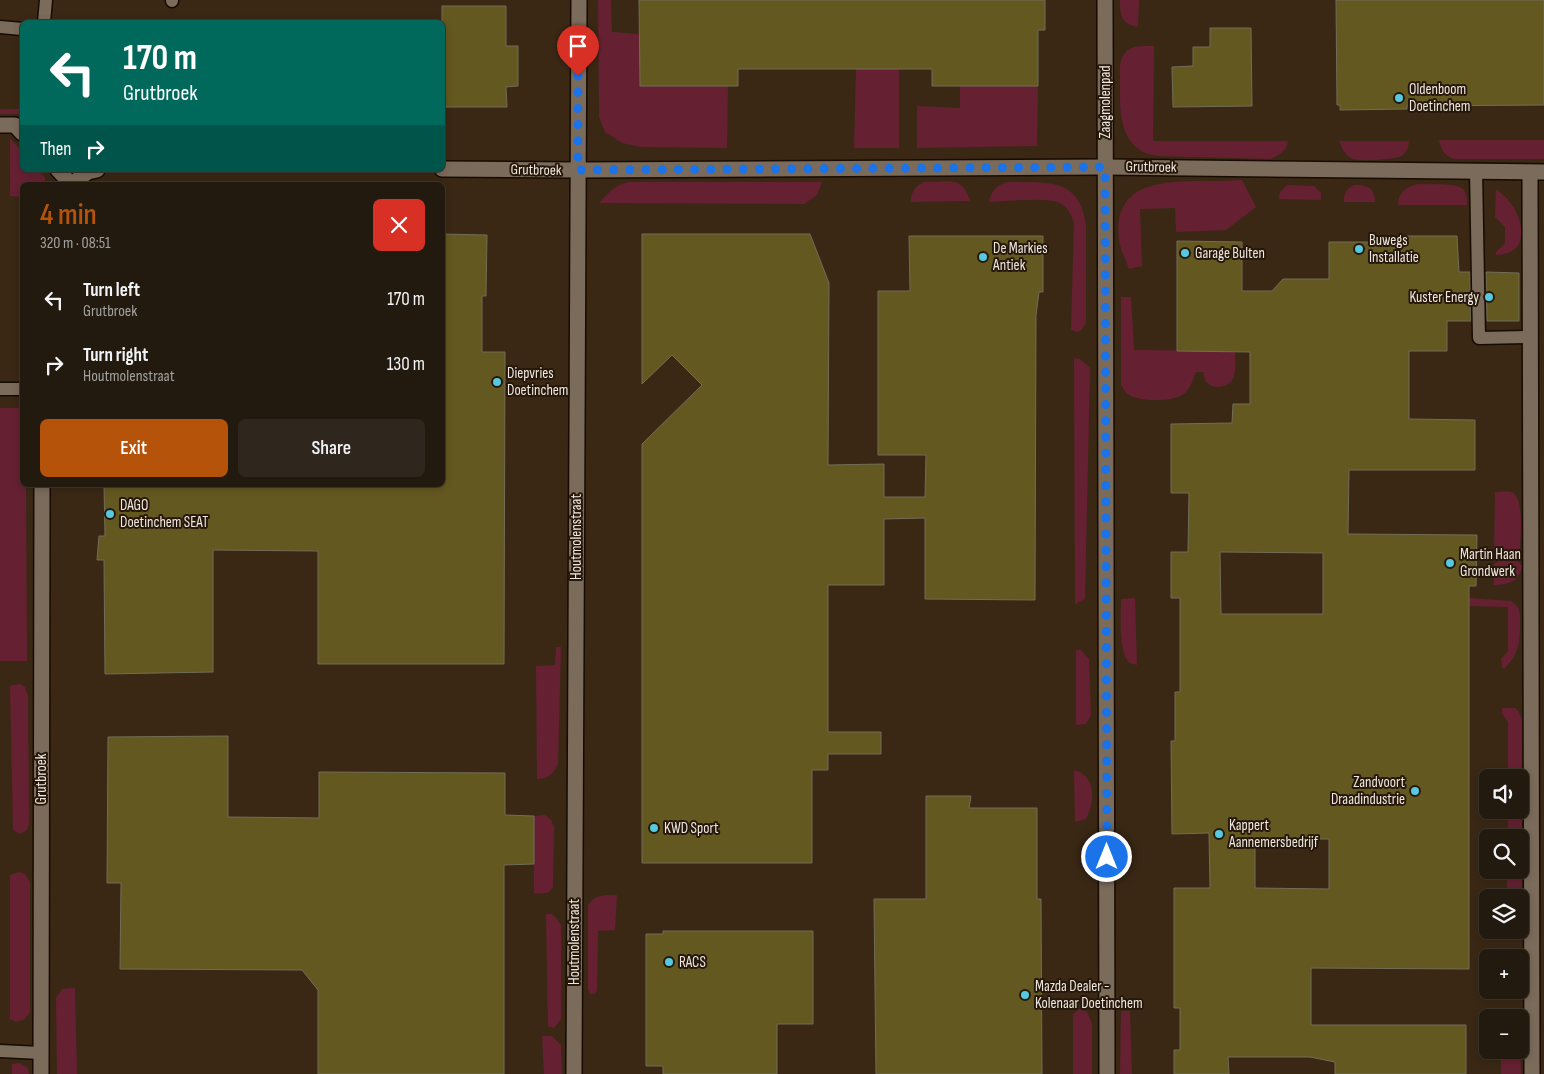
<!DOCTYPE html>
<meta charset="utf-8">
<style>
body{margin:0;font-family:"Sofia Sans Condensed",sans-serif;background:#2f271d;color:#f1f3f6;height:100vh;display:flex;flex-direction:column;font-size:19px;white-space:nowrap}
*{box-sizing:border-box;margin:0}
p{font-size:16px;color:#a3a19e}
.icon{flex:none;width:28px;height:28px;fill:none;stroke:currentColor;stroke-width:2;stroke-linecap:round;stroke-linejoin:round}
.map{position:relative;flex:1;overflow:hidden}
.sheet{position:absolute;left:20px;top:182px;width:425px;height:305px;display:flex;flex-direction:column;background:#231a0f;border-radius:8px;box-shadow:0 2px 8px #0003,0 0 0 1px #40382f}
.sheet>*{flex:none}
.guide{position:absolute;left:20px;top:20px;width:425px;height:152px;border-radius:8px;box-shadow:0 2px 8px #0003,0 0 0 1px #40382f;background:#00695c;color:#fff;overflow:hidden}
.fabs{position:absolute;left:1479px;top:769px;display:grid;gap:10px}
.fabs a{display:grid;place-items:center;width:50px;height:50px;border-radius:8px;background:#231a0f;box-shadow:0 2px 8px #0003,0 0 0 1px #40382f;font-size:25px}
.pin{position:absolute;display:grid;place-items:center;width:42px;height:42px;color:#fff;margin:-51px -21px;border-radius:50% 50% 50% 0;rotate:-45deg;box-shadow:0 0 5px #0007}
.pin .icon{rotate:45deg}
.me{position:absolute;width:55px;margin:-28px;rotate:0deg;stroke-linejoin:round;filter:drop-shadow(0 0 4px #0008)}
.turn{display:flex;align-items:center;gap:18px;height:105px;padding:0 20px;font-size:22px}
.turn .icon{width:65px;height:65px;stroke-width:2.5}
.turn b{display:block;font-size:35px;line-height:42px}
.then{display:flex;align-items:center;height:48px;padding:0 20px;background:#0003;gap:10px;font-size:19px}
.round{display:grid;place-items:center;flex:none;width:52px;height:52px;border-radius:8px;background:#2f271d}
.head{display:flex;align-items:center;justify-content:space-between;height:85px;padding:0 20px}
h1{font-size:30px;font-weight:600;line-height:38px;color:#b45309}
.cta{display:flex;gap:10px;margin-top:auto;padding:10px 20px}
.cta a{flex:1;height:58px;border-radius:8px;background:#b45309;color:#fff;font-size:20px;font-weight:600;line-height:58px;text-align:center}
.cta a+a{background:#2f271d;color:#f1f3f6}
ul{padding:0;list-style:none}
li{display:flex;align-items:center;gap:15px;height:65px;padding:0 20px}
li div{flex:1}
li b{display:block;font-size:19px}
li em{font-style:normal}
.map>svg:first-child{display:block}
.built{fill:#3a2815;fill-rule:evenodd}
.green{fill:#652132}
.building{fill:#645821;stroke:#716d58;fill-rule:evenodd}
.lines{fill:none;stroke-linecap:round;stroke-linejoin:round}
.lane-casing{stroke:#170b01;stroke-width:15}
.street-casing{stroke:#170b01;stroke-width:18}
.secondary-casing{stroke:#170b01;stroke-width:18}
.lane{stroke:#7b6b5b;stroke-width:12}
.street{stroke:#7b6b5b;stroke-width:15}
.secondary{stroke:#7b6b5b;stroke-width:15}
.route{stroke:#1a73e8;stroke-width:9;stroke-dasharray:0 16.2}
.poi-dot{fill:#56c9e1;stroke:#25180b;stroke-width:2}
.labels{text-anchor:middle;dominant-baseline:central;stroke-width:4;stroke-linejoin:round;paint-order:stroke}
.poi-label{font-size:15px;fill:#f0e7de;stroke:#25180b;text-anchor:start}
.street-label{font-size:15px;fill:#f0e7de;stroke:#25180b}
</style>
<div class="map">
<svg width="1544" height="1074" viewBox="0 0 1544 1074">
<rect width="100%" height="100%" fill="#2f2214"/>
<path class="built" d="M0,0H1544V1074H0ZM22,22H442V170H22ZM22,185H442V485H22ZM1488,778H1520V810H1488ZM1488,838H1520V870H1488ZM1488,898H1520V930H1488ZM1488,958H1520V990H1488ZM1488,1018H1520V1050H1488Z"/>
<path class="green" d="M598,0H611L612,32L639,34L640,86H728L727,148L642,147L622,143L605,132L599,117Z
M1120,0H1139L1138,27C1121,24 1120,15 1120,0Z
M1154,46L1153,141H1288C1286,152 1280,154 1271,159L1158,156C1153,155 1147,154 1143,152C1118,138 1120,106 1120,82C1120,73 1118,61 1125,53C1130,45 1145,46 1154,46Z
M856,69H899V148H854Z
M960,86H1038L1037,146L917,148V106L960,108Z
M0,109H22V116L20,114H0Z
M10,138L22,151V170H39L45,178V185H22V197L10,196Z
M1439,140H1544V159H1454C1444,155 1441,150 1439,140Z
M1339,141H1409C1409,146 1407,151 1403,155C1397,160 1361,161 1353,159C1345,156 1342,148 1339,141Z
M1242,180L1256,207L1226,230L1176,232L1175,208L1140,209L1142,266L1129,269C1126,260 1120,249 1119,240C1113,185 1156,182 1196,181C1212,181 1227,181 1242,180Z
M629,182H822L817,195L804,204L599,203C609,192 615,185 629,182Z
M925,182C948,182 963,175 970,201L911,202C911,191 916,185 925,182Z
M1008,182C1047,183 1079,176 1086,225V323L1082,329L1078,332L1071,330L1074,222C1071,215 1068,207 1060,203C1049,197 1004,201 989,202C992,190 996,185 1008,182Z
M1418,184C1428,185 1456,182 1463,189C1467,193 1467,200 1467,205H1398C1398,192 1406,187 1418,184Z
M1287,185L1314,186L1321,193V200L1279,199L1280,192Z
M1354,185C1367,185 1375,187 1375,202H1344C1344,193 1346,189 1354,185Z
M1496,190C1522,204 1537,255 1496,255V252L1505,243V227L1495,217Z
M1121,297H1131L1134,350L1235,351C1235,359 1236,369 1234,376C1231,388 1212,391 1205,380C1204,377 1204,374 1203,372H1196C1193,380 1190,390 1182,395C1172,402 1137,402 1128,394C1125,392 1123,388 1121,385Z
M1074,358L1080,359L1090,368L1085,599L1075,604Z
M0,408H22V485H26L27,661H0Z
M1495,492C1500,492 1507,491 1511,492C1525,496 1520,537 1520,549C1513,558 1505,557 1494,557Z
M1499,561H1518L1522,566C1520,581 1508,585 1494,585V564Z
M1135,598L1137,665C1135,664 1132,664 1130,663C1118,655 1121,613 1121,599Z
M1469,598L1511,601C1521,607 1520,614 1520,625C1520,644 1518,655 1504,669L1502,667L1501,659L1508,651V607L1469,606Z
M556,647H561L558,764C553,774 549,779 537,779L536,666L555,665Z
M1076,650H1081L1089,659L1091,715L1086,724L1076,725Z
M20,684L25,687L28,696L29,825L26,831L20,834L13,830L10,686Z
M1502,708H1515L1519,712L1522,720V914L1520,916V898L1507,897V870H1520V838L1508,837V810H1520V778L1508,777V722L1502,714Z
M1074,770C1097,776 1095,802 1086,819L1075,822Z
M545,815L551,820L554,827L553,887C548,895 543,894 534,893V816Z
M19,872L25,874L30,882V1012L25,1019L17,1022L10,1019V875Z
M617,895L615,930L598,931L597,990L595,994H590L588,989V905C596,894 604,895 617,895Z
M546,914H552L557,919L561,925V1019L554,1028L548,1026Z
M75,988L77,1074H57L56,998L62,989Z
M1079,1009L1087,1012L1092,1023V1074H1073V1014Z
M1121,1011H1130L1132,1074H1120Z
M542,1036H552L561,1045L562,1074H544Z
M1520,1039L1521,1074H1501V1050H1520Z
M19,1063L28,1068L29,1074H12V1064Z"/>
<path class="building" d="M639,0H1045V30H1038V86H932V69H738V86H640Z
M1336,0H1544V105L1407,106V109L1340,110V105H1337Z
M442,6H506V46H518V86L506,87L507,107H442Z
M1210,28H1251L1252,106L1173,107L1172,67L1193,66V47H1210Z
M442,234L487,235L486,296H482V352H505L504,664H318V551L213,550V672L105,674L104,560H97L99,536H105L104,485H442Z
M642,234H810L829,283L828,465L884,464V497H925L926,455H878V291H910L909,236H1043V292H1039L1036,315L1035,600L925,599V518L884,519V585H828V732H881V754H828V770H812V863H642V444L702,385L672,355L642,384Z
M1397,236H1457L1459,272H1470L1471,321H1447V351H1409V419L1475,420V470H1349L1348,534L1477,535L1476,586H1469V969L1311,968V1025H1466V1074H1335V1062L1310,1057H1228L1229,1074H1174V1050H1180V1008H1174V888H1210L1209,833L1172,834L1171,741H1175V692H1180V598H1171V552H1188L1189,493H1171V424L1232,423L1233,404H1250V352L1177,351V241L1242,242V291H1272L1283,279H1329V242H1398ZM1220,552L1323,553V614H1221ZM1255,839H1329V889L1255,888Z
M1486,272L1519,273V321H1487Z
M228,736V817L319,818V772L505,773V815L534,816V864L504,865V1074H318V990L302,970L120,969L121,883H107L108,737Z
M926,796H971L969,808H1037V899H1041L1042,1074H876L874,899H926Z
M663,931H813V1024H777V1074H663V1066H646V934H663Z"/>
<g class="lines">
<defs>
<path id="lane" d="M172,1V0
M44,22L46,0
M0,27L22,29
M1476,170L1479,338L1531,337
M0,389H22
M0,1051L41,1053"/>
<path id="street" d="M0,125H15L22,133
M442,169L578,170L1105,167L1544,172
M58,170L71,184
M1530,172L1532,1074
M70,185L88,172L97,170
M41,1074L42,485
M574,1074L579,0"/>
<path id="secondary" d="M1105,0L1107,1074"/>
</defs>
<use href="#lane" class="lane-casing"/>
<use href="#street" class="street-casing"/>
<use href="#secondary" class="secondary-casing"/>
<use href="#lane" class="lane"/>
<use href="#street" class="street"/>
<use href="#secondary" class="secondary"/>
</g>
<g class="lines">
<path class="route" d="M578,76V170L1105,167L1107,857"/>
</g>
<g class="poi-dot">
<circle cx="1399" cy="98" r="5"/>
<circle cx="1359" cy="249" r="5"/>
<circle cx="1185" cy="253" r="5"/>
<circle cx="983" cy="257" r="5"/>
<circle cx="1489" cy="297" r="5"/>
<circle cx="497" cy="382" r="5"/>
<circle cx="110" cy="514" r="5"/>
<circle cx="1450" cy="563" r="5"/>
<circle cx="1415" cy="791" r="5"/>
<circle cx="654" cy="828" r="5"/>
<circle cx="1219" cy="834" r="5"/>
<circle cx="669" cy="962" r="5"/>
<circle cx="1025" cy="995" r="5"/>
</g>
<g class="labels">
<g class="poi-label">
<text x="1409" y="89">Oldenboom<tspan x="1409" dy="17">Doetinchem</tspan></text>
<text x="1369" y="240">Buwegs<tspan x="1369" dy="17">Installatie</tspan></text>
<text x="993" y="248">De Markies<tspan x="993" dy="17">Antiek</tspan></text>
<text x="1195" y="253">Garage Bulten</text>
<text x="1479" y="297" text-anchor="end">Kuster Energy</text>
<text x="507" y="373">Diepvries<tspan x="507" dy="17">Doetinchem</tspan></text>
<text x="120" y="505">DAGO<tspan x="120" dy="17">Doetinchem SEAT</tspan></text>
<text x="1460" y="554">Martin Haan<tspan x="1460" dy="17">Grondwerk</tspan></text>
<text x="1405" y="782" text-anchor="end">Zandvoort<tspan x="1405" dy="17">Draadindustrie</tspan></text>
<text x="1229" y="825">Kappert<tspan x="1229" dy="17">Aannemersbedrijf</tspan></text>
<text x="664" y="828">KWD Sport</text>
<text x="679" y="962">RACS</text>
<text x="1035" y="986">Mazda Dealer -<tspan x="1035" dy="17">Kolenaar Doetinchem</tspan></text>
</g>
<g class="street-label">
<text transform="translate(1105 102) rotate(-90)">Zaagmolenpad</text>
<text transform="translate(1151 167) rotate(1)">Grutbroek</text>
<text transform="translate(536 170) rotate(1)">Grutbroek</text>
<text transform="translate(576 537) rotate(-90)">Houtmolenstraat</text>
<text transform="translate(41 779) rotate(-90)">Grutbroek</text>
<text transform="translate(574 942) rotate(-90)">Houtmolenstraat</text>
</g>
</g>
</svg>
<div class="fabs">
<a><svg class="icon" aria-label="sound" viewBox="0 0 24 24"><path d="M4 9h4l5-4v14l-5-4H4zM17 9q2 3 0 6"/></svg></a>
<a><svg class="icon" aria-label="search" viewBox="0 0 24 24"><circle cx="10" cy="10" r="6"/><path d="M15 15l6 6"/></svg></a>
<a><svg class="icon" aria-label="layers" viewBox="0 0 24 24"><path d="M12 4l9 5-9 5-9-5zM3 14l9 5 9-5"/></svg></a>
<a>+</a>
<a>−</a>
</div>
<div class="pin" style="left:578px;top:76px;background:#d93025"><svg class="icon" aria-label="arrive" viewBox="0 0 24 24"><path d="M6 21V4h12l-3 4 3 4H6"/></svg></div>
<svg class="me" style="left:1107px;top:857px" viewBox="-20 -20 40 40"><circle r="17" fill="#1a73e8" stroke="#fff" stroke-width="3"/><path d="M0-11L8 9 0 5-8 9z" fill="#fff"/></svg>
<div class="guide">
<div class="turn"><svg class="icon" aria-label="left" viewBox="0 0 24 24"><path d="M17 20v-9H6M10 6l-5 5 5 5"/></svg><div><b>170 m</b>Grutbroek</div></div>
<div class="then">Then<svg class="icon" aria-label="right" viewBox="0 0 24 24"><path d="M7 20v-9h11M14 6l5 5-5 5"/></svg></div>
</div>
<section class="sheet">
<div class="head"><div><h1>4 min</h1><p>320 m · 08:51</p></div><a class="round" style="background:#d93025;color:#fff"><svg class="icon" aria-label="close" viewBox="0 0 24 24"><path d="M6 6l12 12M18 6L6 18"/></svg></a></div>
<ul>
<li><svg class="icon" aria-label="left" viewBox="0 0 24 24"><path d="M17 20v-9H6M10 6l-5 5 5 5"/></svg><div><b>Turn left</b><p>Grutbroek</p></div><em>170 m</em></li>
<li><svg class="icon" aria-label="right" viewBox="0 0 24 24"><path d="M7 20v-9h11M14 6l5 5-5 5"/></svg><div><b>Turn right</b><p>Houtmolenstraat</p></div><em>130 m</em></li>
</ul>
<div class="cta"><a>Exit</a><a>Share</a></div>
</section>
</div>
